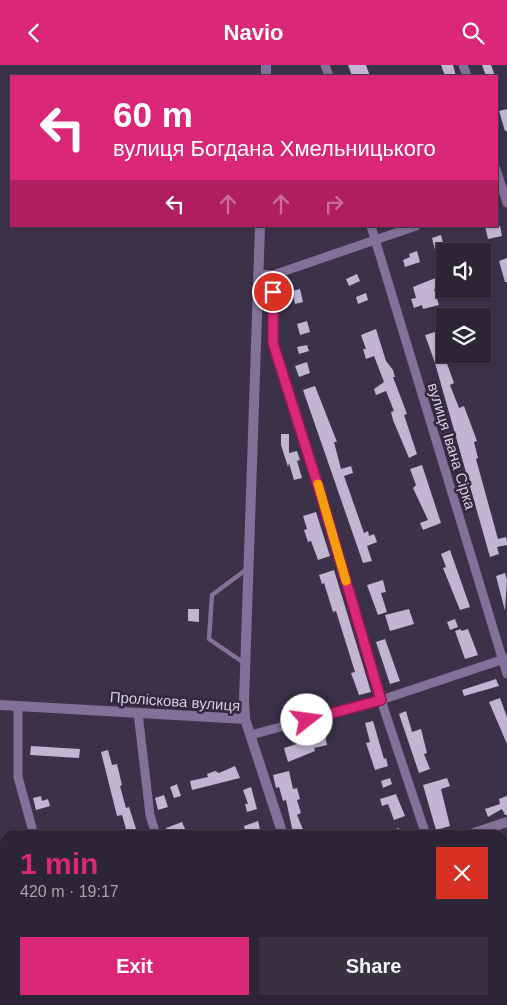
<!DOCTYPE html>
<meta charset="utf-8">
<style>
body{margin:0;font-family:Helvetica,sans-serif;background:#383142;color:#f1f3f6;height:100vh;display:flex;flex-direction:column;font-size:19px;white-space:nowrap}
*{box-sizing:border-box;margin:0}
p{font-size:16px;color:#a6a5ad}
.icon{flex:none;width:28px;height:28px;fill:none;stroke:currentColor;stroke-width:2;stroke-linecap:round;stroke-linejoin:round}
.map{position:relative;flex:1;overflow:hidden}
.panel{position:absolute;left:0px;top:765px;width:508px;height:175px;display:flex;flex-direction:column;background:#2c2536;border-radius:15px 15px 0 0;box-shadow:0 1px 4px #0004,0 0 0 1px #484251}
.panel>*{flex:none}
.top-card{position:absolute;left:10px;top:10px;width:488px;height:152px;border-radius:0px;box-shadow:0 1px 4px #0004,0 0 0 1px #484251;background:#db2777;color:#fff;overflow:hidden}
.fabs{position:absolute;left:436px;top:178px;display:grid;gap:10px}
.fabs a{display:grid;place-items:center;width:55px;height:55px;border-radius:0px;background:#2c2536;box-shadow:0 1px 4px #0004,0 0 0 1px #484251;font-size:25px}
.pin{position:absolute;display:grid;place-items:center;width:42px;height:42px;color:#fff;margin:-21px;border:2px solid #fff;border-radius:50%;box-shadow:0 1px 5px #0007}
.me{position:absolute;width:55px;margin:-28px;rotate:75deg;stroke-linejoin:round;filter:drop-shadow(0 0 4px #0008)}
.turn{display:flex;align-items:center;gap:18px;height:105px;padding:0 20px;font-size:22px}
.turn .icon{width:65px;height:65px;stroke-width:2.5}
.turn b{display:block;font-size:35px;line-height:42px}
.lanes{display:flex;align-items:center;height:48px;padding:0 20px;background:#0003;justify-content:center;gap:25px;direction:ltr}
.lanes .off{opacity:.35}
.round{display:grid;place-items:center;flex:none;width:52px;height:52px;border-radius:0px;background:#383142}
.head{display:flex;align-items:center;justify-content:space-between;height:85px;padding:0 20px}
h1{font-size:30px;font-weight:600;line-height:38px;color:#db2777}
.cta{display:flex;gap:10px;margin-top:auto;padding:10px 20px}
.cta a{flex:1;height:58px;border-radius:0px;background:#db2777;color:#fff;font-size:20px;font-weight:600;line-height:58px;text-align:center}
.cta a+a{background:#383142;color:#f1f3f6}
header{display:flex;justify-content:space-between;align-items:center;height:65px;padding:0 20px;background:#db2777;color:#fff;font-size:22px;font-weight:600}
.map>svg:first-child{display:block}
.building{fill:#c1b5d2}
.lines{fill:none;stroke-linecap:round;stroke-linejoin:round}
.service{stroke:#827199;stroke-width:4.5}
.minor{stroke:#827199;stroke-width:9}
.tertiary{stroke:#827199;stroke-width:10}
.route-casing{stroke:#8e194d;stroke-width:12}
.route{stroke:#db2777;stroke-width:9}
.slow{stroke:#f59e0b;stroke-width:9}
.labels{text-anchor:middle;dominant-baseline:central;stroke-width:5;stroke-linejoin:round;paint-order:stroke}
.street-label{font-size:15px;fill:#d5cfde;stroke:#31273e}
</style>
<header><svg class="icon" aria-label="back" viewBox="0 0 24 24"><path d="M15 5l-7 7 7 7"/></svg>Navio<svg class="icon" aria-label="search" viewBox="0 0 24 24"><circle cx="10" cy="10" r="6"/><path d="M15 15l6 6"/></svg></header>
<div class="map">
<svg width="507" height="940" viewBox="0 0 507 940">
<rect width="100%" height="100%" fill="#3b3148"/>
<path class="building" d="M348,0H366L370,11H352Z
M441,0H453L456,11H445Z
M482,0H491L495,11H486Z
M507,44V66H505L499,46Z
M485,161H500L502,171L488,174Z
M441,170L445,186L436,189L432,173Z
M417,186L420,197L405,202L403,195L410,192L409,189Z
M507,193V217H505L499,196Z
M357,209L360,216L349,221L346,214Z
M443,210L445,221L434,224L439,240L423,244L422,240L414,243L411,234L416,233L413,222Z
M300,224L303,237L295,239L292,226Z
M366,228L368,235L358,239L356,232Z
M307,256L310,267L300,270L297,259Z
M376,264L386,296L393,305L395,312H393L407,349L404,350L417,389L409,393L393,355L391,347L394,346L386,326L376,330L374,324L384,317L374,291L366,294L363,284H366L361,270Z
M445,264V293L454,318L450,320L459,343L464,341L477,376L474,377L478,393L476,394L498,474L506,472L507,477V480L497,482L499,489L490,492L435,298L425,270Z
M307,280L309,286L299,289L297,282Z
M307,297L310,308L299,312L295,301Z
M315,321L337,377H334L341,404L351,401L353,408L344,411L364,468L368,466L369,471L374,469L377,477L367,481L372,496L363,498L303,325Z
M281,369H289V388L297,386L300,395L297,396L302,413L294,415L289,398L288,402L281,380Z
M422,400L441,458L423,465L420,458L428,455L413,423L416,420L410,404Z
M316,447L330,491L318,495L311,476L308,477L304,465L307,464L303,451Z
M450,485L470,542L460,545L443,503L446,502L441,489Z
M334,505L371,627L359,630L351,608L355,607L336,546L333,547L324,518L322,519L319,510Z
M505,508L507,515L505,546L496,511Z
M383,515L386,527L381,528L387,547L378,550L367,520Z
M188,544H199V557L188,556Z
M409,544L414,559L390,566L385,550Z
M455,554L458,562L450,565L447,557Z
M461,564V566L468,564L478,590L465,594L455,566Z
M385,574L400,616L390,619L376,577Z
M496,614L499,621L464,631L462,625Z
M318,632L319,642L303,644L302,634Z
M500,633L507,652V679L489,637Z
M406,646L412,667L421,664L427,688L424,689L430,704L419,708L399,649Z
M373,656L384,694L386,693L388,701L375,705L366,678L370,677L365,658Z
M325,670L327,680L314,683L315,686L288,697L284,683Z
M31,681L80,684L79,693L30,690Z
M108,685L112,700L117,699L122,720L120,721L126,743L129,742L138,770H125L123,765L126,764L122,750L117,751L101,687Z
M235,701L240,713L192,725L190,716L208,712L207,709L215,706L219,708Z
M289,706L293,724L297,723L300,734L297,735L301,748L297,750L304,767L297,770H294L292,763L286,735L283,736L279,722L276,723L273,710Z
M390,713L392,719L383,723L381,716Z
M447,713L450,721L441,724L450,761L436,765L423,720Z
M177,719L181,731L174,733L170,722Z
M251,722L257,744L247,747L245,739H248L243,725Z
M396,729L405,751L394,755L388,739L382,741L380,734Z
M164,730L168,742L158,745L155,733Z
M41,731L42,736L48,734L50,741L36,745L33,733Z
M507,731V750H505L502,744L488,752L485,744L500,739L499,734Z
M258,756L260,764L246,769L244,761Z
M182,757L185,764L168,770L166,763Z
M399,763L401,770H380V769Z"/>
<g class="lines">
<path class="service" d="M244,598L209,574L212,530L247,504"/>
<path class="minor" d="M325,0L329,11
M463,0L467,11
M496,104L507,138
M371,161L507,609
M258,209L273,210L416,161
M273,210V279L319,424L381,635L426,770
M18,641V712L34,770
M138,648L150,750L156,770
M251,670L381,635L507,593
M0,862L5,877
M26,935L28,940
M85,935L87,940
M209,935L211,940
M338,935L340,940
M488,935L490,940"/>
<path class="tertiary" d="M266,11V0
M260,161L244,636L245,654L283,770
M0,640L245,654
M468,770L507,757
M34,940L41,935"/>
</g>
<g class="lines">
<defs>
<path id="route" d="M273,227V278L319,424L381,635L307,655"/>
</defs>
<use href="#route" class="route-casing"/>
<use href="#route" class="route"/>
<path class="slow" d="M318,419L346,516"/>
</g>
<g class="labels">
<g class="street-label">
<text transform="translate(452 381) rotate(73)">вулиця Івана Сірка</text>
<text transform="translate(175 636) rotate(4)">Проліскова вулиця</text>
</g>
</g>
</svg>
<div class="fabs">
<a><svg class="icon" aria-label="sound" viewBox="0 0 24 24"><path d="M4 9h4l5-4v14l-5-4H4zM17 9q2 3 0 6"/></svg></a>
<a><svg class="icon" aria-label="layers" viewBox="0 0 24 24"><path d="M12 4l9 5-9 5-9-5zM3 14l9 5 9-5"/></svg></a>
</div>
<div class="pin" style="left:273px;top:227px;background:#d93025"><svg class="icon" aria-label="arrive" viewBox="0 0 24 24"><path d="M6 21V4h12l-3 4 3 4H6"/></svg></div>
<svg class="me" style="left:307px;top:655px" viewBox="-20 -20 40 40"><circle r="19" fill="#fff"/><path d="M0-13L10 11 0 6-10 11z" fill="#db2777"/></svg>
<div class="top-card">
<div class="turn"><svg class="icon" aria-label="left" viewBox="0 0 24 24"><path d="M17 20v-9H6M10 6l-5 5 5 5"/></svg><div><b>60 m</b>вулиця Богдана Хмельницького</div></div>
<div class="lanes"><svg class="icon" aria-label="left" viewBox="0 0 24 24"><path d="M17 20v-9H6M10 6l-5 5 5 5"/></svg><svg class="icon off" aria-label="ahead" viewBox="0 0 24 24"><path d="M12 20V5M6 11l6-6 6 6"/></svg><svg class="icon off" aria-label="ahead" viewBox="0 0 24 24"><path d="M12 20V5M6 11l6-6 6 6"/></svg><svg class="icon off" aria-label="right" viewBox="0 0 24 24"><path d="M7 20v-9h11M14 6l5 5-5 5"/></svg></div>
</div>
<section class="panel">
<div class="head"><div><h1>1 min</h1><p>420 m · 19:17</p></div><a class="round" style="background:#d93025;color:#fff"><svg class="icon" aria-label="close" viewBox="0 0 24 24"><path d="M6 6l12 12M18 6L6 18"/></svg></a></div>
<div class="cta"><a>Exit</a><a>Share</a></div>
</section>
</div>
